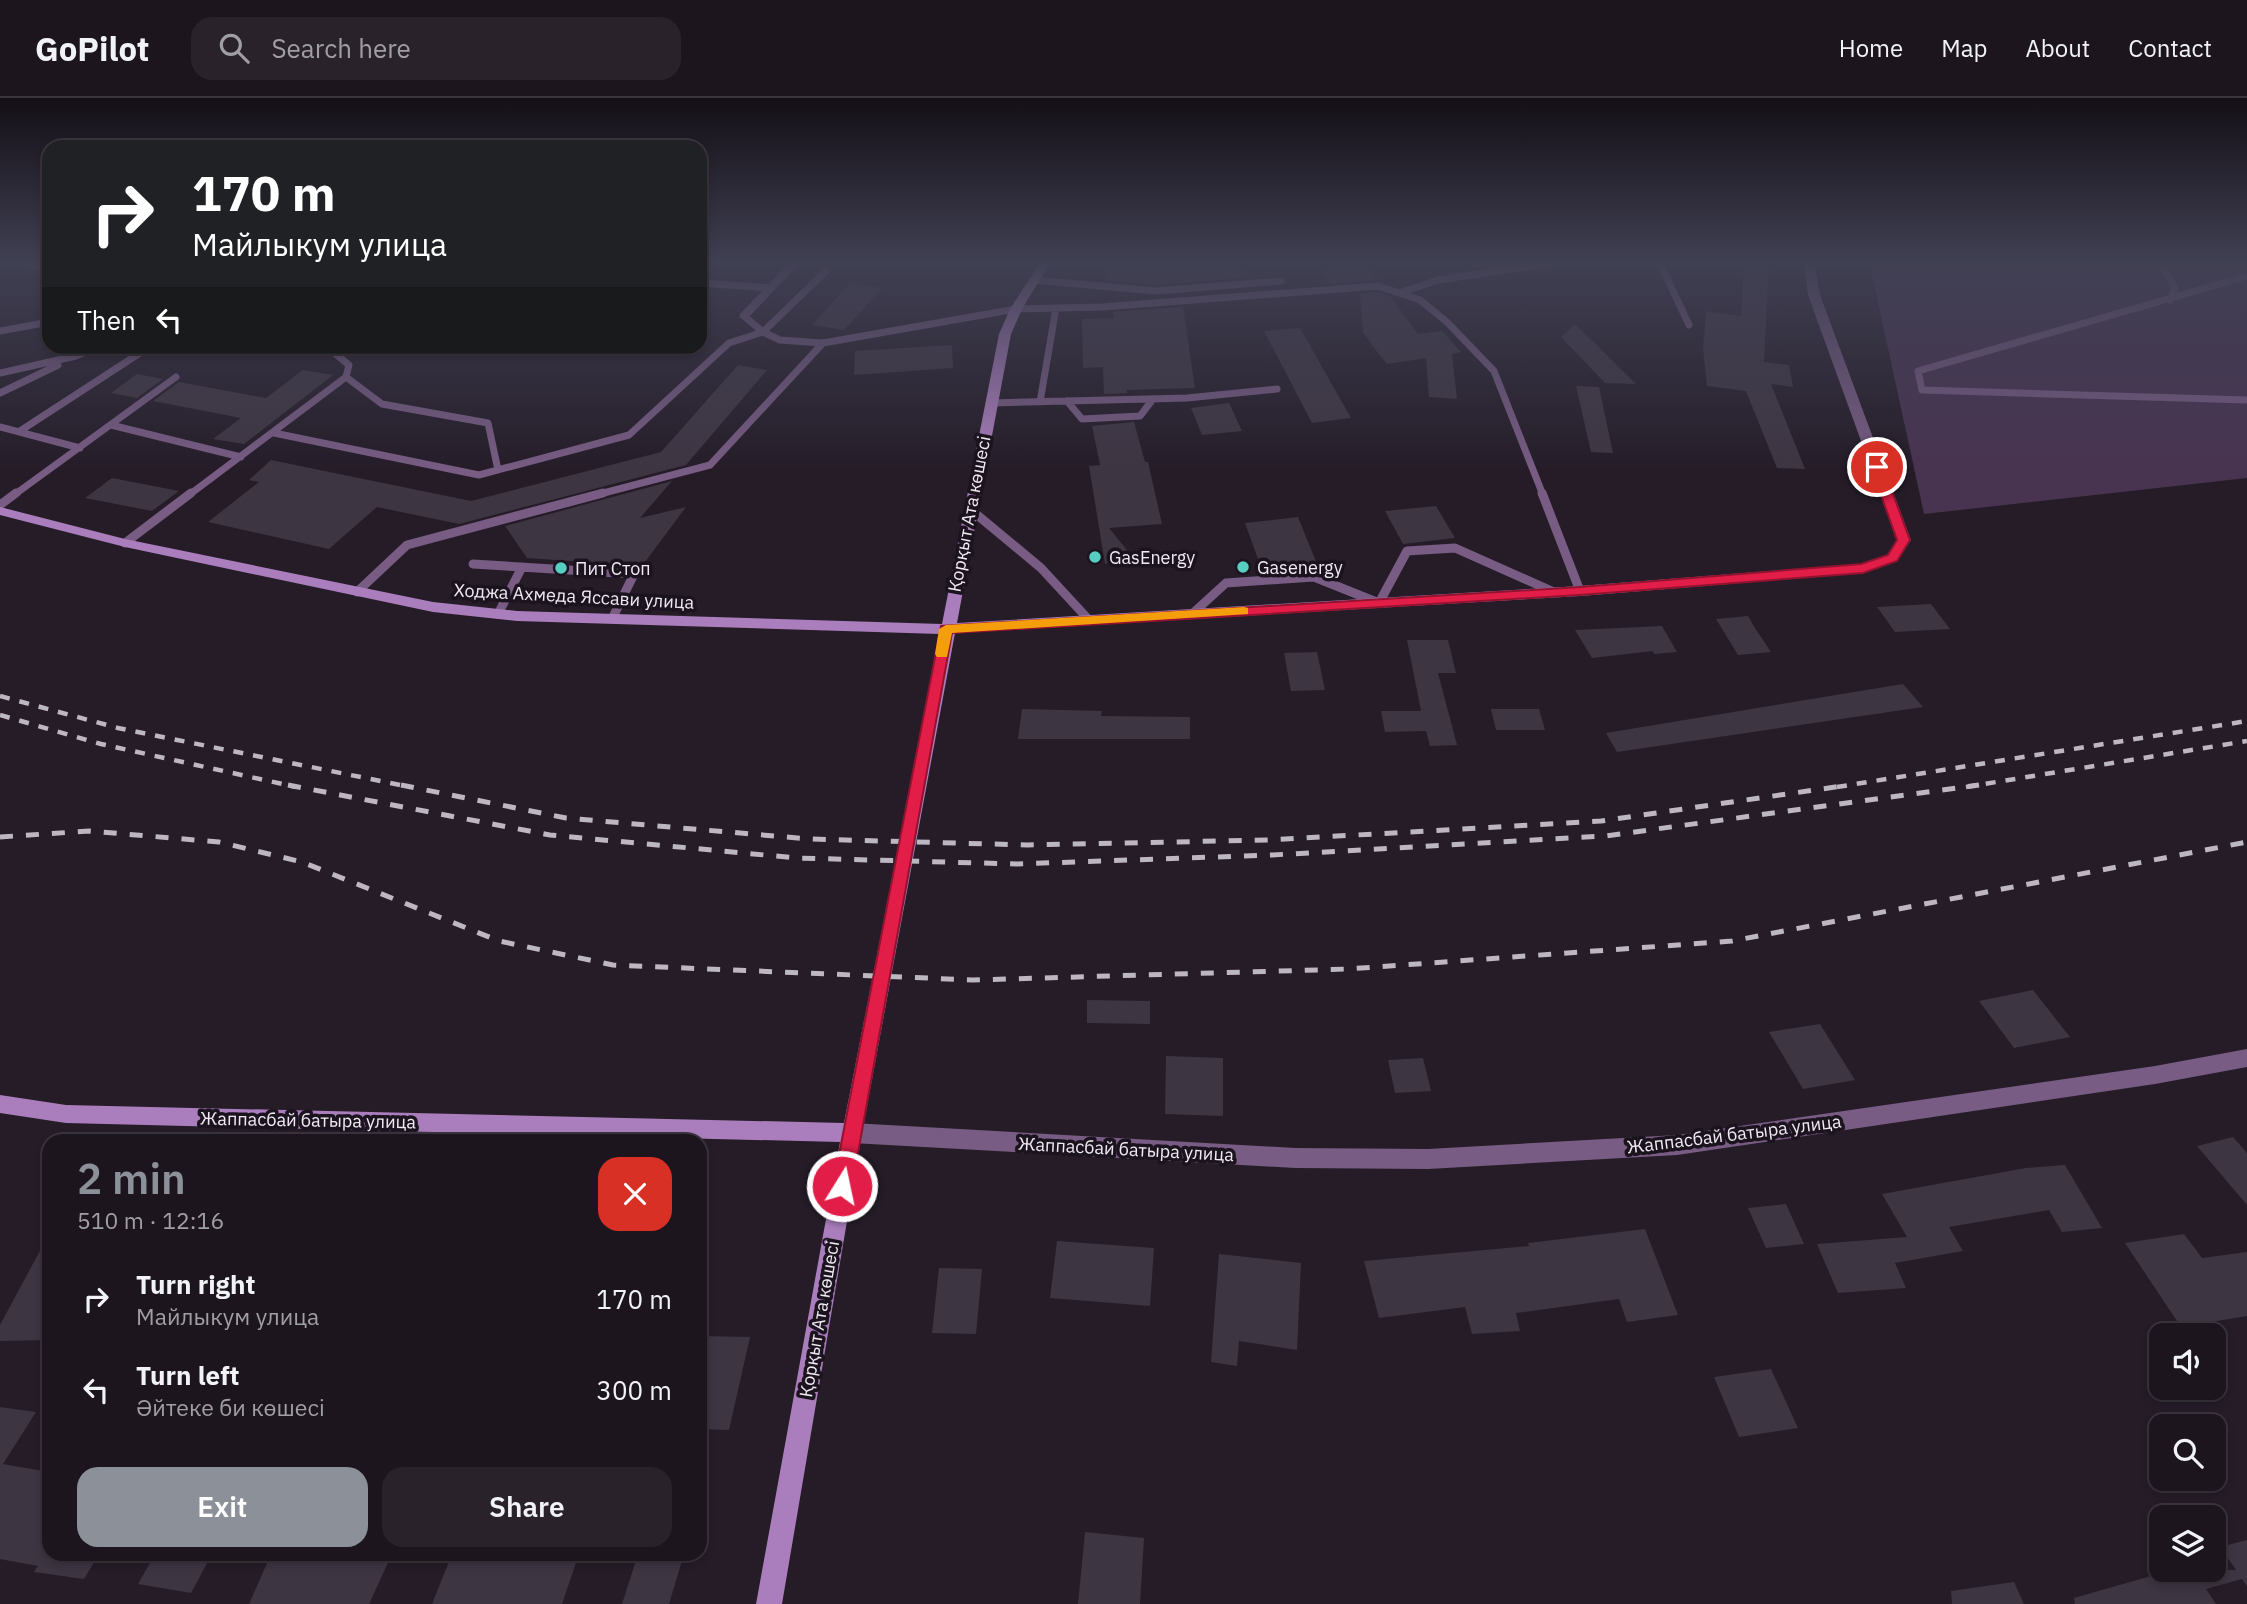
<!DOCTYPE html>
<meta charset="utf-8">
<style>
body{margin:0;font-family:"IBM Plex Sans",sans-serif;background:#29222b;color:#f1f3f6;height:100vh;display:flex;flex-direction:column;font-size:26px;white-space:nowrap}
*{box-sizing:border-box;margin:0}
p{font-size:23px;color:#a09fa4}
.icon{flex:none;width:38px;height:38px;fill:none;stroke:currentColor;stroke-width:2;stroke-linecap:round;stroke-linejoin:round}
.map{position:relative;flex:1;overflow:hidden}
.side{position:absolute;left:42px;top:1036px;width:665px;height:427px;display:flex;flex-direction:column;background:#1c151e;border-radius:21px;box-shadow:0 4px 10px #0003,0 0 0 2px #3a343c}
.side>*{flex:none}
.hud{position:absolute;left:42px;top:42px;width:665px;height:214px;border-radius:21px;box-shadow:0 4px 10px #0003,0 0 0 2px #3a343c;background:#202124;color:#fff;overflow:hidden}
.fabs{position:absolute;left:2149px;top:1225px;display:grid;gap:14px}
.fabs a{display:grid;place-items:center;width:77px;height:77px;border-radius:14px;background:#1c151e;box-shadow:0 4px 10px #0003,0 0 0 2px #3a343c;font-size:35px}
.pin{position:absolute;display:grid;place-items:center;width:60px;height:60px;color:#fff;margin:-30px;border:4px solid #fff;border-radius:50%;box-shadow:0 2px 7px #0007}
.me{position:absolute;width:77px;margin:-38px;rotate:10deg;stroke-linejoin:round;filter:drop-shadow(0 0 5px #0008)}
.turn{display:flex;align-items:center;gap:24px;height:147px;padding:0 35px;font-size:32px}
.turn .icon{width:91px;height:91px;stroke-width:2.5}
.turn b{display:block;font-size:49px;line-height:60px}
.then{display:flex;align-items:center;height:66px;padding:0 35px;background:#0003;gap:14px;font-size:26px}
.round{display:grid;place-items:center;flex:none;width:74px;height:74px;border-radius:21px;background:#29222b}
.head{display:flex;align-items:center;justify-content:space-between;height:119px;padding:0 35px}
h1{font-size:42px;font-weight:600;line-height:52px;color:#8c9099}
.button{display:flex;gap:14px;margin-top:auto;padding:14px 35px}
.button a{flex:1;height:80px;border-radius:21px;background:#8c9099;color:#fff;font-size:28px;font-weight:600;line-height:80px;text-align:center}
.button a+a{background:#29222b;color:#f1f3f6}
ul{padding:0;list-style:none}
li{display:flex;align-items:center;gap:21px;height:91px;padding:0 35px}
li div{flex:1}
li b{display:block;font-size:26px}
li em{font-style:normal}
header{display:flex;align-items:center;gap:42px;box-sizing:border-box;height:98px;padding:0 35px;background:#1c151e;border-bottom:2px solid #3a343c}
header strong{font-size:33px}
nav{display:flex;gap:38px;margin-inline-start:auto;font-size:24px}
.search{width:490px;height:63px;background:#29222b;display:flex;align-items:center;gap:18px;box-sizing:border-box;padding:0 24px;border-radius:21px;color:#a09fa4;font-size:26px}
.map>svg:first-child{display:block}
.green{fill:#483351}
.building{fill:#3e3542}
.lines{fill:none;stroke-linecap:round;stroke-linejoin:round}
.lane-far1{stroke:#785c83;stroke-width:7}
.lane{stroke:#785c83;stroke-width:9}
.street{fill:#785c83;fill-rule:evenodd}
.secondary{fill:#aa7ebc;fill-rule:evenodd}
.rail-far1{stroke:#bdb7c0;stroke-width:4.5;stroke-dasharray:10 10;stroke-linecap:butt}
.rail{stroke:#bdb7c0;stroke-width:5;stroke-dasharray:13 13;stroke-linecap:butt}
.route{fill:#e11d48;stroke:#92132f;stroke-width:2}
.slow{fill:#f59e0b}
.poi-dot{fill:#57cec2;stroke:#1b131e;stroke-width:2.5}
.labels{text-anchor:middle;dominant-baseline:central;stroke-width:7;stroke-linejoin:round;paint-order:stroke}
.street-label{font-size:18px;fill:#f0ebf3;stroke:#1b131e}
.poi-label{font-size:18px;fill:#f0ebf3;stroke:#1b131e;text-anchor:start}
</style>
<header>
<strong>GoPilot</strong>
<div class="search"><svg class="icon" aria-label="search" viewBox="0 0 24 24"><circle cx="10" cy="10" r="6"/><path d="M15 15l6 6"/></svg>Search here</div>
<nav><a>Home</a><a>Map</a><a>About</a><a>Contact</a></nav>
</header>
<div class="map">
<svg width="2247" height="1506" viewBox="0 0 2247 1506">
<rect width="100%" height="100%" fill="#251c28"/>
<path class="green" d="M1869,163H2247V380L1924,416Z"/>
<path class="building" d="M1113,163H1240L1241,180L1156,187L1106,182L1104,174Z
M1357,163H1363L1378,182L1330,186L1320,171L1357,166Z
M1744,163H1769L1764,264L1789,267L1793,289L1771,286L1805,371L1777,370L1746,293L1707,288L1703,250L1706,213L1741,218Z
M850,185L882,190L844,232L812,227Z
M1377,194L1390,198L1418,236L1442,233L1461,254L1452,256L1457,301L1429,299L1426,260L1387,266L1375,251L1363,234L1360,196Z
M1183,209L1195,290L1126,292L1127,295L1104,296L1103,269L1083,270L1082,221L1114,220L1113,214Z
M1575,226L1636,286L1605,285L1561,239Z
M1300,230L1351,320L1312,325L1264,233Z
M952,247L953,270L854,277L855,253Z
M738,267L767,272L686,367L459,426L377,409L329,451L208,424L259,384L249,382L271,362L471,403L661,354Z
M303,272L333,277L244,346L213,341L241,320L153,303L179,284L266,300Z
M137,276L163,281L137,300L111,295Z
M1576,288L1599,289L1613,355L1591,354Z
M1229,305L1242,333L1202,337L1191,310Z
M1134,324L1145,364H1148L1162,426L1109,430L1132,458L1105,466L1089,368L1100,367L1092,328Z
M112,380L179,393L152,413L85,400Z
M672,383L640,420L686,409L642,468L527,460L505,428Z
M1436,408L1455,440L1403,446L1385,413Z
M1298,419L1317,466L1262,472L1245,425Z
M1931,506L1950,531L1895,534L1877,509Z
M1748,518L1755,530L1771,554L1738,557L1716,521Z
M1662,528L1677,554L1654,556L1653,553L1592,560L1575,532Z
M1407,542H1448L1456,575H1438L1457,647L1430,648L1426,633L1385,634L1381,613H1421Z
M1317,554L1325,592L1291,593L1284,555Z
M1903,586L1923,609L1617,654L1606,635Z
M1022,611L1102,613L1101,618L1190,619V641H1018Z
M1491,611H1539L1545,632H1496Z
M2033,892L2070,939L2014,950L1979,903Z
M1087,902L1150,903V926L1087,925Z
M1820,926L1855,982L1803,991L1769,934Z
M1166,958L1223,960V1018L1165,1016Z
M1423,960L1431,993L1395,995L1388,962Z
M2233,1039L2247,1055V1107L2197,1048Z
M2065,1067L2102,1130L2062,1134L2049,1112L1949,1129L1963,1153L1895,1165L1906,1190L1838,1195L1817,1146L1907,1139L1882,1096L2026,1070Z
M1786,1106L1804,1146L1766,1150L1748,1110Z
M1645,1131L1678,1217L1627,1224L1619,1201L1516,1215L1520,1233L1472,1236L1465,1209L1379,1220L1364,1163L1529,1148L1528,1145Z
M49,1136V1242L0,1243V1227Z
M2184,1136L2202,1160L2247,1154V1218L2181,1229L2125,1145Z
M1057,1143L1154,1150L1150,1208L1050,1200Z
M1219,1156L1301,1165L1297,1252L1239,1243L1237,1268L1211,1264Z
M939,1170L982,1171L976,1236L932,1235Z
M700,1238L750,1239L729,1332L700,1331Z
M1771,1271L1798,1330L1739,1339L1714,1279Z
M0,1309L36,1314L3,1366L49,1374V1456H99L84,1481L34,1474L38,1468L0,1461Z
M1085,1434L1144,1440L1140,1506H1078Z
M2247,1442V1488L2242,1481L2206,1491L2216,1506H2075L2074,1500L2172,1472H2236L2220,1449Z
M155,1456H212L191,1495L138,1486Z
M271,1456H392L369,1506H249Z
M452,1456H579L562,1506H432Z
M638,1456H684L669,1506H622Z
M2014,1484L2024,1506H1952L1951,1493Z"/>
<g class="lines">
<path class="lane-far1" d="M18,163L49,170
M1659,163L1689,227
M2159,163L2175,190L2170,202
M2247,178L1918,273L1922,292L2247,302
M1034,182L1156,193L1281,183
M700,185L770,190
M1399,195L1438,182L1557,164
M744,218L763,234L780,242L823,245L1016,211L1102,209L1378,188L1420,202L1447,224L1494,273L1543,397
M0,233L49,224
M96,251L143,253L161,248
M0,275L76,258L100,248
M346,279L382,306L488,325L498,372
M0,295L58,267
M1067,303L1082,321L1140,318L1153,301
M1040,304L1056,210
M991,305L1187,300L1277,291
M111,327L241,359
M0,329L80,350
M20,333L143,253
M274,335L479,377L629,337L729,245L763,234L826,173
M14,397L176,279
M189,397L346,279L349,267L326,248
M596,397L710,367L823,245"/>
<path class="lane" d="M1542,395L1580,493
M0,407L16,395
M970,411L1041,470L1089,522
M125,445L191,395
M473,466L634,476L612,521
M357,494L407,447L603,395
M498,516L522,469
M1192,516L1226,485L1314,479L1379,505L1407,453L1455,450L1554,494"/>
<path class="street" d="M791,163H802L748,220H740V216Z
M1804,163H1814L1820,197L1911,442L1897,463H1887L1885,460L1897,442L1808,197Z
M2247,951V969L2155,986L1677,1057L1428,1071L1295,1070L852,1045L845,1042L842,1035L845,1028L852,1025L1295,1050L1428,1051L1677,1037L2155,968Z"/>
<path class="secondary" d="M1041,163H1051L1022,211L1011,236L957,525L1580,488L1861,466L1892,456L1899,460L1863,475L1580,498L955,535L862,1035L782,1506H756L840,1044L66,1025L0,1015V997L66,1007L844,1025L940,536L517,523L433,514L125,449L0,417V409L125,441L433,504L517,513L942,526L999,236L1010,211Z"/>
<path class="rail-far1" d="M0,598L118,630L410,689
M0,617L101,646L296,689
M1837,689L2247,623
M1966,689L2247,643"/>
<path class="rail" d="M288,687L550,737L797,760L1017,766L1272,757L1605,738L1979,687
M401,687L566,720L809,741L1027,747L1269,742L1601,723L1849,687
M0,739L89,733L219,744L302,764L499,843L613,867L973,882L1348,871L1732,843L2247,744"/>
</g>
<linearGradient id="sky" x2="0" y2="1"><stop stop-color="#140f16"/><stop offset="0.44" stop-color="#404053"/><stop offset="1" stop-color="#404053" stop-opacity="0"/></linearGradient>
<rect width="2247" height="373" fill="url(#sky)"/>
<path class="route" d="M1877,365L1883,369L1910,442L1897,463L1863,475L1580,497L952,535L852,1088L849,1094L842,1097L835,1094L833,1088L941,528L1580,489L1861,466L1888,457L1897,442L1871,369Z"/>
<path class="slow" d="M1244,509L1248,510V516L952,535L947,559H937L935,556L939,531L946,527Z"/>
<g class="poi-dot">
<circle cx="1095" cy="459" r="7"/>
<circle cx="1243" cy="469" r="7"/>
<circle cx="561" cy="470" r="7"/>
</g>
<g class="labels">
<g class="street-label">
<text transform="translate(969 416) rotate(-79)">Қорқыт Ата көшесі</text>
<text transform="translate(574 498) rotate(3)">Ходжа Ахмеда Яссави улица</text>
<text transform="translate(308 1022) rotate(1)">Жаппасбай батыра улица</text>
<text transform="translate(1734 1036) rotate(-7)">Жаппасбай батыра улица</text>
<text transform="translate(1126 1051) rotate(3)">Жаппасбай батыра улица</text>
<text transform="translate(819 1221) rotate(-80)">Қорқыт Ата көшесі</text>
</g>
<g class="poi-label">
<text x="1109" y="459">GasEnergy</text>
<text x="1257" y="469">Gasenergy</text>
<text x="575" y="470">Пит Стоп</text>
</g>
</g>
</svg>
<div class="fabs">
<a><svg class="icon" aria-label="sound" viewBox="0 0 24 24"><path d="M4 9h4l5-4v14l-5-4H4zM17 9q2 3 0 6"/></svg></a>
<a><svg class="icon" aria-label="search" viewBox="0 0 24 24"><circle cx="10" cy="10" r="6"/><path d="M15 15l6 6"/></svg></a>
<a><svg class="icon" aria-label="layers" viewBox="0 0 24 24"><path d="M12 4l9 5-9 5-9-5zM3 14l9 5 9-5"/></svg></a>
</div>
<div class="pin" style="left:1877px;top:369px;background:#d93025"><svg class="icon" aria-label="arrive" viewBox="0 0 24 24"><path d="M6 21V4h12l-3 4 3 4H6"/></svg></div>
<svg class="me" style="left:842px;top:1088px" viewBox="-20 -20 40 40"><circle r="17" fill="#e11d48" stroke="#fff" stroke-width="3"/><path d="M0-11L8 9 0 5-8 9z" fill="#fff"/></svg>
<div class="hud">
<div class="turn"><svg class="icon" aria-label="right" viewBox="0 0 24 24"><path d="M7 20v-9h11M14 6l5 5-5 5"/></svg><div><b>170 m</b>Майлыкум улица</div></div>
<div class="then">Then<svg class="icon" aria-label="left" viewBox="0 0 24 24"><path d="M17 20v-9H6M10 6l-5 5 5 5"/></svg></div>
</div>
<section class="side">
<div class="head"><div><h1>2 min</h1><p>510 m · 12:16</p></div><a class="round" style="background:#d93025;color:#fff"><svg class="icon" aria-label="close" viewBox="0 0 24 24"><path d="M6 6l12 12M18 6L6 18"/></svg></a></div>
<ul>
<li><svg class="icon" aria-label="right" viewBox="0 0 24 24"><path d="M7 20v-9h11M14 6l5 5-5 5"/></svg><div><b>Turn right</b><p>Майлыкум улица</p></div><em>170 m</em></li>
<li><svg class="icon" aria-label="left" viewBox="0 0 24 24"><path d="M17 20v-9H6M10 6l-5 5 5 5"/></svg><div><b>Turn left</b><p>Әйтеке би көшесі</p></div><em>300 m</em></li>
</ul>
<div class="button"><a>Exit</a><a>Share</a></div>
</section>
</div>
